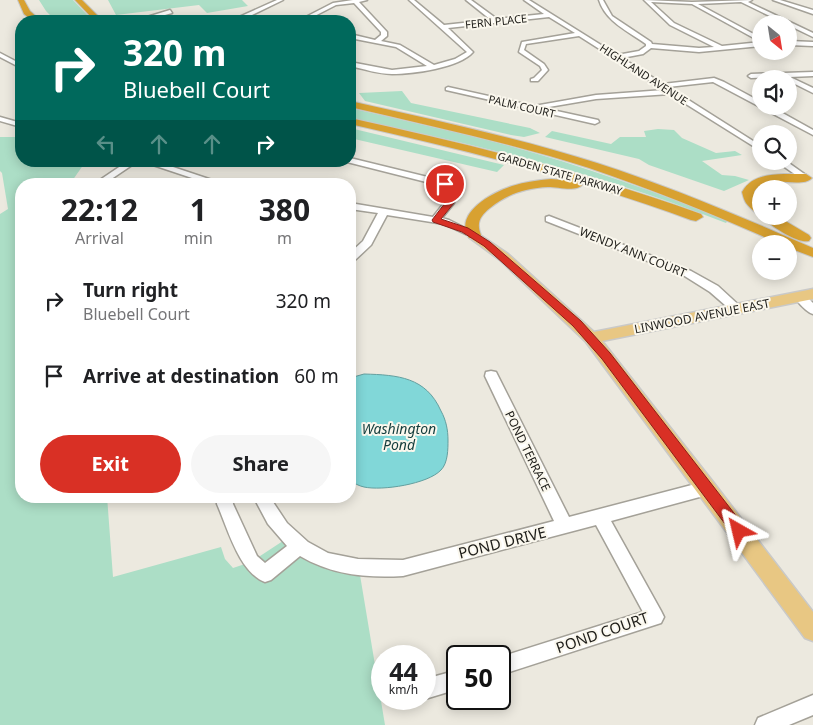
<!DOCTYPE html>
<meta charset="utf-8">
<style>
body{margin:0;font-family:"Noto Sans",sans-serif;background:#f6f6f6;color:#202124;height:100vh;display:flex;flex-direction:column;font-size:19px;white-space:nowrap}
*{box-sizing:border-box;margin:0}
p{font-size:16px;color:#757577}
.icon{flex:none;width:28px;height:28px;fill:none;stroke:currentColor;stroke-width:2;stroke-linecap:round;stroke-linejoin:round}
.map{position:relative;flex:1;overflow:hidden}
.details{position:absolute;left:15px;top:178px;width:341px;height:325px;display:flex;flex-direction:column;background:#fff;border-radius:20px;box-shadow:0 2px 12px #0003}
.details>*{flex:none}
.banner{position:absolute;left:15px;top:15px;width:341px;height:152px;border-radius:20px;box-shadow:0 2px 12px #0003;background:#00695c;color:#fff;overflow:hidden}
.needle{width:32px;rotate:150deg}
.fabs{position:absolute;left:752px;top:15px;display:grid;gap:10px}
.fabs a{display:grid;place-items:center;width:45px;height:45px;border-radius:50%;background:#fff;box-shadow:0 2px 12px #0003;font-size:25px}
.speed{position:absolute;left:371px;top:645px;display:flex;gap:10px;font-size:25px;font-weight:700;text-align:center}
.speed>*{display:grid;place-content:center;width:65px;height:65px;border-radius:50%;background:#fff;box-shadow:0 2px 12px #0003;line-height:1}
.speed small{font-size:12px;font-weight:400}
.speed .limit{border:2px solid #111;border-radius:8px;background:#fff;color:#111}
.pin{position:absolute;display:grid;place-items:center;width:42px;height:42px;color:#fff;margin:-21px;border:2px solid #fff;border-radius:50%;box-shadow:0 1px 5px #0007}
.me{position:absolute;width:55px;margin:-28px;rotate:323deg;stroke-linejoin:round;filter:drop-shadow(0 0 4px #0008)}
.turn{display:flex;align-items:center;gap:18px;height:105px;padding:0 25px;font-size:22px}
.turn .icon{width:65px;height:65px;stroke-width:2.5}
.turn b{display:block;font-size:35px;line-height:42px}
.lanes{display:flex;align-items:center;height:48px;padding:0 25px;background:#0003;justify-content:center;gap:25px;direction:ltr}
.lanes .off{opacity:.35}
.eta{display:flex;justify-content:space-evenly;align-items:center;height:85px;text-align:center}
.eta b{font-size:30px;font-weight:700;line-height:35px}
.cta{display:flex;gap:10px;margin-top:auto;padding:10px 25px}
.cta a{flex:1;height:58px;border-radius:30px;background:#d93025;color:#fff;font-size:20px;font-weight:700;line-height:58px;text-align:center}
.cta a+a{background:#f6f6f6;color:#202124}
ul{padding:0;list-style:none}
li{display:flex;align-items:center;gap:15px;height:75px;padding:0 25px}
li div{flex:1}
li b{display:block;font-size:19px}
li em{font-style:normal}
.map>svg:first-child{display:block}
.green{fill:#acdec6}
.water{fill:#81d7d8;stroke:#639f9f}
.lines{fill:none;stroke-linecap:round;stroke-linejoin:round}
.minor-casing{stroke:#a4a198;stroke-width:3}
.major-casing{stroke:#c9c9c8;stroke-width:3}
.highway-casing{stroke:#c9c9c8;stroke-width:2}
.minor{fill:#fff;fill-rule:evenodd}
.major{fill:#e8c783;fill-rule:evenodd}
.highway{fill:#d8a131;fill-rule:evenodd}
.route{fill:#d93025;stroke:#8d1f18}
.labels{text-anchor:middle;dominant-baseline:central;stroke-width:4;stroke-linejoin:round;paint-order:stroke}
.far-street-label{font-size:11px;fill:#1e1d19;stroke:#faf7ed}
.street-label{font-size:12px;fill:#1e1d19;stroke:#faf7ed}
.water-label{font-size:14px;font-style:italic;fill:#123c3c;stroke:#faf7ed}
.near-street-label{font-size:15px;fill:#1e1d19;stroke:#faf7ed}
</style>
<div class="map">
<svg width="813" height="725" viewBox="0 0 813 725">
<rect width="100%" height="100%" fill="#ece9df"/>
<path class="green" d="M39,0H73L93,21H56L46,11Z
M108,0H242L248,6L207,13L199,5L116,15Z
M402,91L411,103L530,128L540,133L524,137L511,135L365,101L359,93Z
M350,108C397,119 444,129 491,141C572,162 650,190 728,220L726,223C604,174 478,145 350,118Z
M350,128L504,165L497,172L350,138Z
M658,129L674,130L682,138L716,153L735,151L742,155L702,161L722,175L735,176L749,180L724,191L649,165L639,159L545,137L552,131L611,144L620,137H646L644,131Z
M0,137H21V161H86L70,184H21V496H107L113,577L221,547L225,559L233,568L251,562L289,537L359,569L385,725H0V214L8,209L2,173L0,171Z"/>
<path class="water" d="M364,374C398,375 426,377 441,411C446,420 448,430 448,440C448,449 448,463 441,470C428,484 382,491 364,487C359,486 354,483 350,481V378Z"/>
<g class="lines">
<defs>
<path id="minor" d="M277,0H283L250,16L274,21L245,18L237,21H230Z
M353,0H367L359,2L387,32V36L381,41L400,45L434,65L455,59L467,52L409,0H414L444,25L491,20L466,0H471L497,19L544,14L524,0H529L617,55L639,51L646,46V44C628,31 606,22 599,0H603L612,16L651,42L652,44L699,48L714,47L670,25L644,0L692,2L752,0L748,2L813,33V37L741,2L698,4L761,38V42L692,4L651,2L674,23L722,46L761,42V46L699,52L651,48L643,54L622,58L663,84L714,78L724,82L761,102V106H770L813,130V135L713,82L668,87L761,146V151L670,94L596,99L543,108L598,120L599,122L595,124L446,90V88L448,87L534,106L596,95L664,90L579,36L526,44L524,50L544,64L548,70L538,81H531V79L534,78L542,70L540,66L519,52L522,42L575,33L549,17L448,28L473,52C459,68 413,74 392,74C378,74 364,69 350,66V62L392,70L427,66L396,47L350,38V34L375,40L381,35V32L354,3L336,5L305,21H298L333,3Z
M773,0H780L813,10V14Z
M170,10L172,13L151,19L150,21H144L147,17Z
M789,41L813,42V46L789,45Z
M0,53L21,64V68L0,57Z
M813,72V76L790,77L813,88V93L789,81V79L781,77L751,78L748,76L751,74Z
M0,117L21,123V127L0,121Z
M350,158L448,182L455,190L454,203L442,218L449,220L479,235L474,238L444,224L387,215L371,245L354,261L350,262V253L363,241L378,213L350,209V203L433,217L444,203L446,190L442,186L347,162L350,161Z
M128,161H138L104,184H94Z
M141,161H155L224,184H210Z
M776,161H786L810,178L803,180Z
M549,216L691,271L718,286L743,309L737,313L733,312L710,292L683,275L546,221V217Z
M800,293L804,294L813,303V314C806,312 799,303 794,297Z
M491,371L496,372L569,517L707,481L712,483L715,488L712,493L707,495L611,521L661,611L664,617L661,623L500,675V657L643,612L596,525L403,576C366,578 332,575 300,556L271,580L265,582C239,572 228,529 217,504L216,496H232L233,504L257,556L265,563L287,546L268,524L253,496H269L287,523L308,542L328,553L358,559L403,560L554,521L485,376L486,372Z
M458,670V689L425,699V679Z
M813,695V715L789,725H755L758,718Z"/>
<path id="major" d="M474,231L508,254L594,332L813,289V299L602,341L713,482L813,612V641L805,638L586,342L500,260L470,238L468,235L470,232Z"/>
<path id="highway" d="M18,0H24L30,11L41,21H33L24,14Z
M75,0H82L103,21H95Z
M350,101C433,120 516,137 597,163C671,187 742,217 813,248V257L789,248V244H780C718,216 654,190 589,168C511,143 430,126 350,107Z
M350,118C469,144 586,173 701,214L703,217L696,221L691,220C580,179 466,150 350,124Z
M784,174H806L812,178C801,190 766,172 754,192L757,199L761,204V216H777L809,235L811,238L809,241C795,245 754,214 746,203C744,200 743,196 742,192C751,176 767,175 784,174Z
M551,179L576,181L582,185C576,192 558,187 548,187C526,188 507,194 490,208C480,216 476,223 481,235L479,238H469C453,213 493,192 512,186C525,182 538,180 551,179Z"/>
</defs>
<use href="#minor" class="minor-casing"/>
<use href="#major" class="major-casing"/>
<use href="#highway" class="highway-casing"/>
<use href="#minor" class="minor"/>
<use href="#major" class="major"/>
<use href="#highway" class="highway"/>
</g>
<path class="route" d="M442,182H448L455,190L454,203L441,219L468,228L490,242L581,321L610,353L744,526L747,531L744,536L739,538L734,536L602,359L573,326L484,246L462,232L433,222L432,220L445,203L447,191L441,184Z"/>
<g class="labels">
<g class="far-street-label">
<text transform="translate(496 21) rotate(-6)">FERN PLACE</text>
<text transform="translate(644 74) rotate(33)">HIGHLAND AVENUE</text>
<text transform="translate(522 106) rotate(13)">PALM COURT</text>
<text transform="translate(560 173) rotate(16)">GARDEN STATE PARKWAY</text>
</g>
<g class="street-label">
<text transform="translate(633 252) rotate(22)">WENDY ANN COURT</text>
<text transform="translate(702 316) rotate(-11)">LINWOOD AVENUE EAST</text>
<text transform="translate(528 451) rotate(64)">POND TERRACE</text>
</g>
<g class="water-label">
<text x="399" y="428">Washington<tspan x="399" dy="16">Pond</tspan></text>
</g>
<g class="near-street-label">
<text transform="translate(502 542) rotate(-14)">POND DRIVE</text>
<text transform="translate(602 632) rotate(-19)">POND COURT</text>
</g>
</g>
</svg>
<div class="fabs">
<a><svg class="needle" viewBox="-14 -14 28 28"><path d="M0-13l5 13h-10z" fill="#e53935"/><path d="M0 13l5-13h-10z" fill="#757577"/></svg></a>
<a><svg class="icon" aria-label="sound" viewBox="0 0 24 24"><path d="M4 9h4l5-4v14l-5-4H4zM17 9q2 3 0 6"/></svg></a>
<a><svg class="icon" aria-label="search" viewBox="0 0 24 24"><circle cx="10" cy="10" r="6"/><path d="M15 15l6 6"/></svg></a>
<a>+</a>
<a>−</a>
</div>
<div class="speed"><div>44<small>km/h</small></div><div class="limit">50</div></div>
<div class="pin" style="left:445px;top:184px;background:#d93025"><svg class="icon" aria-label="arrive" viewBox="0 0 24 24"><path d="M6 21V4h12l-3 4 3 4H6"/></svg></div>
<svg class="me" style="left:739px;top:531px" viewBox="-20 -20 40 40"><path d="M0-17L14 15 0 8-14 15z" fill="#d93025" stroke="#fff" stroke-width="4"/></svg>
<div class="banner">
<div class="turn"><svg class="icon" aria-label="right" viewBox="0 0 24 24"><path d="M7 20v-9h11M14 6l5 5-5 5"/></svg><div><b>320 m</b>Bluebell Court</div></div>
<div class="lanes"><svg class="icon off" aria-label="left" viewBox="0 0 24 24"><path d="M17 20v-9H6M10 6l-5 5 5 5"/></svg><svg class="icon off" aria-label="ahead" viewBox="0 0 24 24"><path d="M12 20V5M6 11l6-6 6 6"/></svg><svg class="icon off" aria-label="ahead" viewBox="0 0 24 24"><path d="M12 20V5M6 11l6-6 6 6"/></svg><svg class="icon" aria-label="right" viewBox="0 0 24 24"><path d="M7 20v-9h11M14 6l5 5-5 5"/></svg></div>
</div>
<section class="details">
<div class="eta">
<div><b>22:12</b><p>Arrival</p></div>
<div><b>1</b><p>min</p></div>
<div><b>380</b><p>m</p></div>
</div>
<ul>
<li><svg class="icon" aria-label="right" viewBox="0 0 24 24"><path d="M7 20v-9h11M14 6l5 5-5 5"/></svg><div><b>Turn right</b><p>Bluebell Court</p></div><em>320 m</em></li>
<li><svg class="icon" aria-label="arrive" viewBox="0 0 24 24"><path d="M6 21V4h12l-3 4 3 4H6"/></svg><div><b>Arrive at destination</b></div><em>60 m</em></li>
</ul>
<div class="cta"><a>Exit</a><a>Share</a></div>
</section>
</div>
